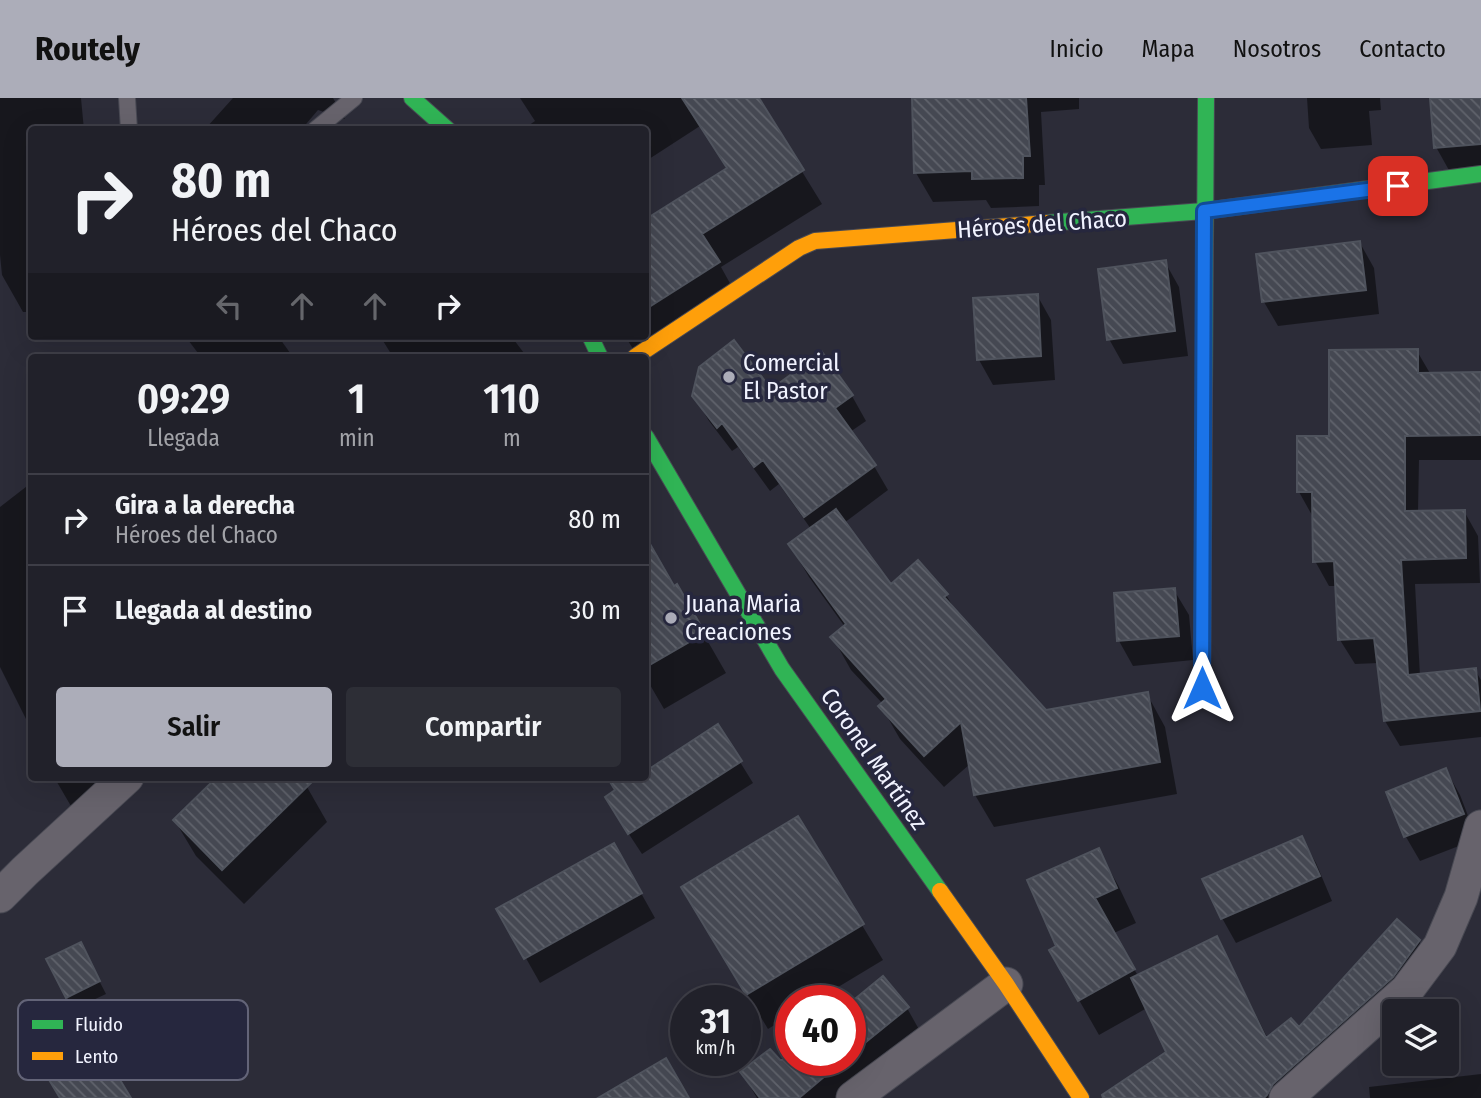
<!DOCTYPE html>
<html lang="es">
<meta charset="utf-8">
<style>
body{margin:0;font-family:"Fira Sans Condensed",sans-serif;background:#2d2e36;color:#f1f3f6;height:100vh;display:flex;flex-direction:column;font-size:26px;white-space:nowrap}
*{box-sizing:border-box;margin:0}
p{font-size:23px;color:#a2a3a8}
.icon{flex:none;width:38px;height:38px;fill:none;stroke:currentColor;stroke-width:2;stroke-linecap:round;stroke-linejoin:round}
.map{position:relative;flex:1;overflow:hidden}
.side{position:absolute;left:28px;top:256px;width:621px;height:427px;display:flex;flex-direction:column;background:#21212a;border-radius:7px;box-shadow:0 7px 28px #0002,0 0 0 2px #3e3e47}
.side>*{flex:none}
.banner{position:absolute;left:28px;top:28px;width:621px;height:214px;border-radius:7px;box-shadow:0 7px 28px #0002,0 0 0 2px #3e3e47;background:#21212a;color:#f1f3f6;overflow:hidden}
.tools{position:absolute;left:1382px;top:901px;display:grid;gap:14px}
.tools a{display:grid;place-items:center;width:77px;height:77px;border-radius:7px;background:#21212a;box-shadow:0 7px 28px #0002,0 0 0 2px #3e3e47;font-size:35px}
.speed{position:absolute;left:670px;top:887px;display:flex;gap:14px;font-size:35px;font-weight:700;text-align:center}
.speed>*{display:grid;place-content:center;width:91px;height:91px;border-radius:50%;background:#21212a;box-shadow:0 7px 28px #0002,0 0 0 2px #3e3e47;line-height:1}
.speed small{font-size:18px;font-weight:400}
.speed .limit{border:10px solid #d22;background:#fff;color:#111}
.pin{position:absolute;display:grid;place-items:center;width:60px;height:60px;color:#fff;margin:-30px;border-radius:14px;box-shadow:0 4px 10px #0006}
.me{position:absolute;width:77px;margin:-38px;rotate:0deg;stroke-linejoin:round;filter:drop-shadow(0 0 5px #0008)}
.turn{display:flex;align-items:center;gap:24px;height:147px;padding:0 28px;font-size:32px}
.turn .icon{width:91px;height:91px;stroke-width:2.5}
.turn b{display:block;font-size:49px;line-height:60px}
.lanes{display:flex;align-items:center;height:66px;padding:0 28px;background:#0003;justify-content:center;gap:35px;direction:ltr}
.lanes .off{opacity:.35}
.eta{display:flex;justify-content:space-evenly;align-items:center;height:119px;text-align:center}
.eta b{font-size:42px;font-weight:600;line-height:49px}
.cta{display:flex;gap:14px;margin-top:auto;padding:14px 28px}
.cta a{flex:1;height:80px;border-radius:7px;background:#acadb9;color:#111;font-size:28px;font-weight:600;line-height:80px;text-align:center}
.cta a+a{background:#2d2e36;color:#f1f3f6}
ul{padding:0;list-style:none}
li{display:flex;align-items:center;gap:21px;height:91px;padding:0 28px;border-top:2px solid #3e3e47}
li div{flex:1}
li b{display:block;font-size:26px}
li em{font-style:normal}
header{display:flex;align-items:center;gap:42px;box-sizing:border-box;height:98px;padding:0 35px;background:#acadb9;color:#111}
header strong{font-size:33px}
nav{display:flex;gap:38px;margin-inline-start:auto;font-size:24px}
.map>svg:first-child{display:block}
.shadow{fill:#0007}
.building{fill:url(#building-back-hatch);stroke:#4f535d;stroke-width:2}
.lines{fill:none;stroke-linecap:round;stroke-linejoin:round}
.lane-casing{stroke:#484953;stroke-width:18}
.street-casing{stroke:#484953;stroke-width:35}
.fast-casing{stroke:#484953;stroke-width:18}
.slow-casing{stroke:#484953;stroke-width:18}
.lane{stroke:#67636c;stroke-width:16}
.street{stroke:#67636c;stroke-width:33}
.fast{stroke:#30b455;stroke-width:16}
.slow{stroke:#ff9f0a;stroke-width:16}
.route-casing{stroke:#114b97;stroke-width:18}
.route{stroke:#1a73e8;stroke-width:12}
.poi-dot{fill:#acadb9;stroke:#26273e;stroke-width:2.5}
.labels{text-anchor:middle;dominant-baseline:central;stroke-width:7;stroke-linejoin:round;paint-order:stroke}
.street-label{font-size:24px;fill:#f1f3ff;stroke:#26273e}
.poi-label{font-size:24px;fill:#f1f3ff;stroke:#26273e;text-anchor:start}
.key{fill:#26273e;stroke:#636478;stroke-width:2}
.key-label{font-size:19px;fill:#f1f3ff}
</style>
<header>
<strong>Routely</strong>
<nav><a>Inicio</a><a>Mapa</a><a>Nosotros</a><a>Contacto</a></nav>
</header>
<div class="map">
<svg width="1481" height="1000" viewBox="0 0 1481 1000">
<defs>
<pattern id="building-back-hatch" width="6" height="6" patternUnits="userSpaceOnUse" patternTransform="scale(1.75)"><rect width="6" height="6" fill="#454852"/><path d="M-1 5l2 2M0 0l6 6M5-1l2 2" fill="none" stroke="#60636c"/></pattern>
</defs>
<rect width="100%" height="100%" fill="#2c2c38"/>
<path class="shadow" d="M0,0H84H81L84,32H32V214H23L2,177L0,157Z
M233,0H333L345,21L318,12L301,32H207L206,30Z
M520,0H722L766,15L822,106L721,169L737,198L638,259L625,238H646V124L728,71L700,28L646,63V32H522L535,23Z
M914,0H1079V11L1041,14L1045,87H1039V108L991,110L986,102L933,104L916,75Z
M1307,0H1380L1381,12L1369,13L1372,47L1321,51L1309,30Z
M1432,0H1481V72L1450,74L1436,49Z
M1360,145L1374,170L1379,216L1278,228L1264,204Z
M1165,164L1179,189L1188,258L1123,266L1109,241Z
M1037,197L1051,222L1055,282L993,287L979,262L975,201Z
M185,238H278L293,259H201Z
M380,238H511L527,259H393Z
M1417,253L1431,277L1481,276V362H1419L1418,414L1464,413L1478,438L1480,485L1415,486L1420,578L1475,572L1481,582V639L1400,648L1385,623L1379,565L1355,566L1340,542L1337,488H1329L1315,463L1313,419L1299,394L1331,340Z
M821,256L852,298L866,323L850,334L874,368L888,392L844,425L890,489L946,497L959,518L1045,614L1147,596L1165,629L1177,696L994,729L975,697L970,666L944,689L900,641L881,608L883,606L851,572L833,540L845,529L809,479L790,447L811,431L779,386L770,393L738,349L732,353L709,323L694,298L771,293Z
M31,385L32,386V633L0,569V409Z
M646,442L673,490L676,488L726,575L664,611L646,580Z
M1174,492L1189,517L1193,562L1133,568L1119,543Z
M740,664L753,685L642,756L619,721L617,693L608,679H646V671L647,674Z
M1446,672L1460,697L1477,741L1420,763L1406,739L1388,695Z
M54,679H114L75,715Z
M220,679H297L307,689L327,724L244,806L196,758L175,723Z
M798,721L883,862L815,903H791V917L768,931L704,825Z
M1302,740L1316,765L1332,803L1236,845L1222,820Z
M614,747L655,820L540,885L498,811Z
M1098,752L1118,787L1136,825L1114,835L1138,878L1216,841L1233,871L1268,941L1299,931L1419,843L1437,874L1309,1000H1110L1169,955L1147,910L1099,937L1051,853L1059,849Z
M87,859L106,896L74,911L67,899Z
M850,907L907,910L921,935L842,1000H757L742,975L780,966L791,957V962H850Z
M1481,976V1000H1370L1369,989Z"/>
<path class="building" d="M682,0H759L804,72L702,136L720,164L646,211V121L727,70Z
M912,0H1026L1030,58H1023V80L972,81V73L914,75Z
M1430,0H1481V46L1434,50Z
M1360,143L1366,192L1262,204L1256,156Z
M1166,162L1175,233L1107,242L1098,171Z
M1038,196L1041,258L977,262L973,200Z
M734,242L771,291L822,254L853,297L835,310L876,367L804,419L763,362L754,369L722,325L717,330L692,298L699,269Z
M1418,251V275L1481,274V337L1405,338V413L1465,412L1466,460L1401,462L1408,577L1476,570L1480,613L1384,623L1374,540L1338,542L1334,463L1313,464L1312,394H1297V338H1329V252Z
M836,411L891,486L918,462L948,496L944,499L1046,612L1148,594L1160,664L974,697L961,624L924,658L878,608L886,601L830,539L846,526L788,446Z
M646,439L674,488L677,486L705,535L646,569Z
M1175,490L1179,538L1117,543L1114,495Z
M718,626L742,663L628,736L605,699L615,692L607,679H646V673Z
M1446,670L1464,716L1404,739L1386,694Z
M217,679H317L222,772L173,722Z
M798,718L864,826L746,897L681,789Z
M1302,738L1320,778L1221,821L1202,781Z
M614,745L642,795L524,861L496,811Z
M1099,750L1117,790L1095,800L1135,871L1078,903L1049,852L1056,848L1027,782Z
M1397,821L1420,842L1393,879L1273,986L1267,997L1264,1000H1103L1102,997L1166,954L1131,880L1217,838L1266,940L1291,920L1299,929Z
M81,844L100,883L66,900L46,861Z
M883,878L909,909L850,957V905Z
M81,918L131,1000H60L30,950Z
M770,951L780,962H844L799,1000H760L740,974Z
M666,960L689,1000H598Z"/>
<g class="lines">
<defs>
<path id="lane" d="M127,0L129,32
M315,32L354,0"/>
<path id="street" d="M0,798L25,773L127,679
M853,1000L1006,886
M1286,1000L1407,892L1440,848L1461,799L1481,729"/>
<path id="fast" d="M412,0L448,32
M1047,125L1204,113L1481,76
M590,238L600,259
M646,339L782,571L940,793
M1202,590L1206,0"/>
<path id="slow" d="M635,259L799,150L815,143L1047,125
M940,793L1006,886L1081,1000"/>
</defs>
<use href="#lane" class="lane-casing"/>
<use href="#street" class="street-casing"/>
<use href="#fast" class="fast-casing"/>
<use href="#slow" class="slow-casing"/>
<use href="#lane" class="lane"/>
<use href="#street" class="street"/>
<use href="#fast" class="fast"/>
<use href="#slow" class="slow"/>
</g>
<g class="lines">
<defs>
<path id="route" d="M1202,590L1204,113L1398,88"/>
</defs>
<use href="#route" class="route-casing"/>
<use href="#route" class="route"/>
</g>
<g class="poi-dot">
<circle cx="729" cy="279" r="7"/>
<circle cx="671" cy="520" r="7"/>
</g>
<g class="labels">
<g class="street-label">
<text transform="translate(1042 126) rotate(-4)">Héroes del Chaco</text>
<text transform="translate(874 661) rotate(55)">Coronel Martínez</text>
</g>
<g class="poi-label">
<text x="743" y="265">Comercial<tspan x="743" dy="28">El Pastor</tspan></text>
<text x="685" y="506">Juana Maria<tspan x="685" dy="28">Creaciones</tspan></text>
</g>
</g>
<rect x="18" y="902" width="230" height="80" rx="10" class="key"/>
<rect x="32" y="922" width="31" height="9" fill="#30b455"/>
<rect x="32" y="954" width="31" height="8" fill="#ff9f0a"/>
<g class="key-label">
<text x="75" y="933">Fluido</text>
<text x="75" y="965">Lento</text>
</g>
</svg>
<div class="tools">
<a><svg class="icon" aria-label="layers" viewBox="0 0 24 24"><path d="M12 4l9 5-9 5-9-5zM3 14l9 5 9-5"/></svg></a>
</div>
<div class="speed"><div>31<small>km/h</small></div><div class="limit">40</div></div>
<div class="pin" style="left:1398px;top:88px;background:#d93025"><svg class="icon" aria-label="arrive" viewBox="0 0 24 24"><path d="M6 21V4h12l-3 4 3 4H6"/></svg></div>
<svg class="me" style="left:1202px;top:590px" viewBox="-20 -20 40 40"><path d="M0-17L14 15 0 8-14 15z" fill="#1a73e8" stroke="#fff" stroke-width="4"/></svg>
<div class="banner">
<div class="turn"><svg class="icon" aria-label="right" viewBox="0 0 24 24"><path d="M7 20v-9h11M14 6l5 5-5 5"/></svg><div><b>80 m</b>Héroes del Chaco</div></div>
<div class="lanes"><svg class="icon off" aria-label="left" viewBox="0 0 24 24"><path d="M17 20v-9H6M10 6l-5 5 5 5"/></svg><svg class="icon off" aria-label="ahead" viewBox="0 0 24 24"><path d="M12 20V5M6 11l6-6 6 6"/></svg><svg class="icon off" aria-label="ahead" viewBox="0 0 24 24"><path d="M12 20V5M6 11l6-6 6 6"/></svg><svg class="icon" aria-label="right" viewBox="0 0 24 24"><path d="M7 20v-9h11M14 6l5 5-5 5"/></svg></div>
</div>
<section class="side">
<div class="eta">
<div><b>09:29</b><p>Llegada</p></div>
<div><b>1</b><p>min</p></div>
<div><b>110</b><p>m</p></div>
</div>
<ul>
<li><svg class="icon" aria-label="right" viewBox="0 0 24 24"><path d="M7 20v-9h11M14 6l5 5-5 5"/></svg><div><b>Gira a la derecha</b><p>Héroes del Chaco</p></div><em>80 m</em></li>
<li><svg class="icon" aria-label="arrive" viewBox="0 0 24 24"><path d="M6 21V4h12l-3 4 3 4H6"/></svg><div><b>Llegada al destino</b></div><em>30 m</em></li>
</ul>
<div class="cta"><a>Salir</a><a>Compartir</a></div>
</section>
</div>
